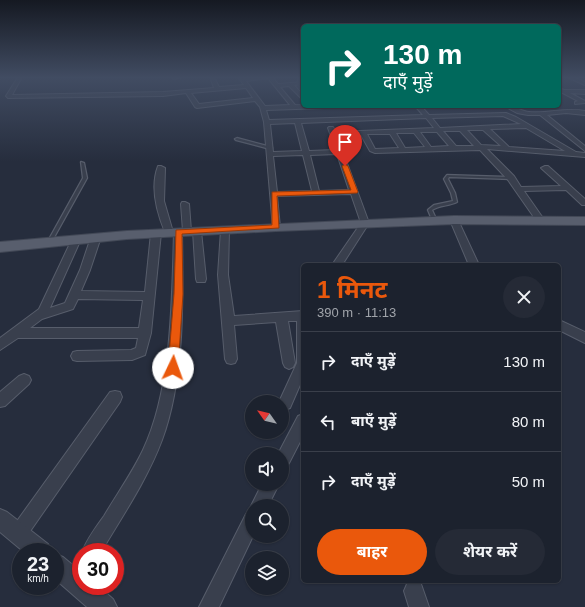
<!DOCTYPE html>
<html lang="hi">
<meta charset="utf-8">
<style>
body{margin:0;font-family:Helvetica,"Noto Sans Devanagari",sans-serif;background:#252a36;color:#f1f3f6;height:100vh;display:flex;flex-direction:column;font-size:15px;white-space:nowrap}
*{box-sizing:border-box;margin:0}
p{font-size:13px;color:#a0a4aa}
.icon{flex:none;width:22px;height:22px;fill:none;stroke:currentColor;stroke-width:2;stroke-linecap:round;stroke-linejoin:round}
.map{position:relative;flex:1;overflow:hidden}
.panel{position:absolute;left:301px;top:263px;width:260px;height:320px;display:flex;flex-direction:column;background:#1c222e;border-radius:6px;box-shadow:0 1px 3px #0004,0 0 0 1px #3a3f4a}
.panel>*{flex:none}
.banner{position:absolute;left:301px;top:24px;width:260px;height:84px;border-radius:6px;box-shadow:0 1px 3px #0004,0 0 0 1px #3a3f4a;background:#00695c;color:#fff;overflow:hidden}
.needle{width:26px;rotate:304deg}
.buttons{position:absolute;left:245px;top:395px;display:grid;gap:8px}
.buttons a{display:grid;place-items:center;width:44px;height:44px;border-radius:50%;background:#1c222e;box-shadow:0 1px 3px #0004,0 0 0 1px #3a3f4a;font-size:20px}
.speed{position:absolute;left:12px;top:543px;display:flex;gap:8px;font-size:20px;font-weight:700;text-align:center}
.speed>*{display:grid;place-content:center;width:52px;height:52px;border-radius:50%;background:#1c222e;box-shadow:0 1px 3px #0004,0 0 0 1px #3a3f4a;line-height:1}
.speed small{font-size:10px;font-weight:400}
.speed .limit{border:6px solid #d22;background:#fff;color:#111}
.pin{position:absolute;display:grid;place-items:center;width:34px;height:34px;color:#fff;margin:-41px -17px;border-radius:50% 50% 50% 0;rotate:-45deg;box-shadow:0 0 4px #0007}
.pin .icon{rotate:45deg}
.me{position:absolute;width:44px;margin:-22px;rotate:3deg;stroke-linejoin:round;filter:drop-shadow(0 0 3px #0008)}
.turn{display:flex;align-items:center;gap:14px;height:84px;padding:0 16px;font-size:18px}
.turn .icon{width:52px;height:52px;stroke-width:2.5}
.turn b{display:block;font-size:28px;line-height:34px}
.round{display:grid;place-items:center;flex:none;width:42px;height:42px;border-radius:21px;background:#252a36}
.headline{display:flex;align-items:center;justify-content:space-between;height:68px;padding:0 16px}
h1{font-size:24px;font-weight:700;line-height:30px;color:#ea580c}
.primary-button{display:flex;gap:8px;margin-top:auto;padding:8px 16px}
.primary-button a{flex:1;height:46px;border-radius:24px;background:#ea580c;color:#fff;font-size:16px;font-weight:700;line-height:46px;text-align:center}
.primary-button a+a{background:#252a36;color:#f1f3f6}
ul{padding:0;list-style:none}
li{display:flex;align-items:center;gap:12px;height:60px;padding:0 16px;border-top:1px solid #3a3f4a}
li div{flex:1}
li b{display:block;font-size:15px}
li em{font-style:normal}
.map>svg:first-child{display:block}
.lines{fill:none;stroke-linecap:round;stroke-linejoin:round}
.service-casing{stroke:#575d6b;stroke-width:2.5}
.minor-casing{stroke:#575d6b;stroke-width:2}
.tertiary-casing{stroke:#575d6b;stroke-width:2}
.primary-casing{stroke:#424856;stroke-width:2}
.service{fill:#393f4d;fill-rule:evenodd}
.minor{fill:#393f4d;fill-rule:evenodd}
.tertiary{fill:#393f4d;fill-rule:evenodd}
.primary{fill:#585e6d;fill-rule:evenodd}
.wall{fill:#3d4353}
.building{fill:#474e61;stroke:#323744}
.route{fill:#ea580c;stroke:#983908}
</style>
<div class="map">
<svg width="585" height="607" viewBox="0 0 585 607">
<rect width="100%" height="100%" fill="#262d3d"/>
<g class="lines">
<defs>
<path id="service" d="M237,138L271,147L272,148L270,149L236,140L235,139Z
M81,162L84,163L87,178L52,241V242H48V241L83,178Z
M447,175L511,177L513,178L511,179L449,177L448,179L455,193L457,202C449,206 440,205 432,210L437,221L435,222H433L428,210L429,209L434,205L453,201L451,193L444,179Z"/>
<path id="minor" d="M18,77H22L12,95L163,92L214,88L210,77H214L219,87L244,85L238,77L243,78L272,77L278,84L303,82V84L294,85L303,95V100L289,86L280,87L295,105L328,106L325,108L266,110L269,120L423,115L415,106H421L429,115L506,113L516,117L576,152L585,153V157L487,149L514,176L521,187L561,186L541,168L545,166H548L585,199V205H582L566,190L524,191L545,221L544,223H538L508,180L480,150L375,153L370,151L361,135L337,136L369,223L342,265H332L361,223L351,194L277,196L280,227L276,230L273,229L264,122L260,107L255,101L197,108L195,107L186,93L163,96L8,98L6,96ZM268,78L290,105L265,106L246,81ZM246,88L253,98L199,104L191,93ZM503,116L521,124L440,128L432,118ZM426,118L434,128L336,132L333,127H329L328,128L336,150L309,151L301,123ZM295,123L302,151L273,152L270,124ZM526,128L565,151L509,147L490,129ZM467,130H483L501,146L481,145ZM443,131H460L474,146H456ZM420,132H437L449,146L431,147ZM396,133H414L425,147L405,148ZM367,134H390L399,148L375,149ZM337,154L349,190L319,191L310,155ZM303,155L312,191L277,192L273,156Z
M171,77H184L173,79Z
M567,77H573L585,82V85Z
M559,88L564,90H585V94L570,93L585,101V103L575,104V102L578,101L559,91Z
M508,106C515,106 521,111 529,112C548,114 566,107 585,111V115L566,113L547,115L585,146V151L540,115H528L517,113L508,108Z
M158,166H161L165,168L164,201L173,232L169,235L165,232C157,213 150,187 158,166Z
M182,202H185L189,204L191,231L187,234L183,231L181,204Z
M454,217L458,220L479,265H469L450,220Z
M225,227L229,230L228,275L234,316L303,311V378L290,408L285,410L282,408V402H279L297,363V321H288L295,363L293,367L289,369L285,367L283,363L276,322L234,325L237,359L235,363L231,364L227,363L225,359L218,275L221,230Z
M197,228L201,231L206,279L205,282H197L196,279L193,231Z
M178,229L182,232C183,298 185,378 162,440C147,480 123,515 101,552H82C87,539 96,527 104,516C117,494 132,473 143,450C172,389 172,300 174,232Z
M156,230L161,233L151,333L145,355L132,360L77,361L73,360L71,356L73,352L77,351L131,350L136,348L138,338H18L0,350V338L39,309L73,237L76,236L81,239L50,308L65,303L80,270L91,237L96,234L101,237L90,270L81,291L145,292L151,233ZM78,299L143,300L139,328H30L42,319L73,309Z
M559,320L585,332V343L559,330Z
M24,374L29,376L31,380L29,384L5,406L0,407V392L19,376Z
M115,391L120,392L122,397L120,402L24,540L18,543L12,540L9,534L12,528L110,392Z
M303,414V436L287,467L282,470V454H278L298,416Z
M262,484H279L268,506H252V509L251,506Z
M252,511V536H253L219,607H199L246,514Z
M414,581L421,584L429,607H409L404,591L407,584Z"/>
<path id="tertiary" d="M0,509L7,512L48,544L51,552H24L0,532Z
M55,554L63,557L81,572V586H98L113,599L117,607H87L55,579Z"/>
<path id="primary" d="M454,216L585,217V225L454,224L276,231L127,239L0,252V242L127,231Z"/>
</defs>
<use href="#service" class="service-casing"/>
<use href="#minor" class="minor-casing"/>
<use href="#tertiary" class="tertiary-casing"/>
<use href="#primary" class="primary-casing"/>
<use href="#service" class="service"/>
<use href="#minor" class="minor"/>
<use href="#tertiary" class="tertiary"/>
<use href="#primary" class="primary"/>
</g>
<path class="wall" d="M300,77H303V93L297,86V78H301Z"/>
<path class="building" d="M303,77V84L297,78Z"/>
<linearGradient id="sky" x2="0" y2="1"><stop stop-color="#151922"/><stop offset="0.48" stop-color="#414c62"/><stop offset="1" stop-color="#414c62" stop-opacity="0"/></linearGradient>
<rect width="585" height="162" fill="url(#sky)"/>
<path class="route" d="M345,164L348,166L358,192L357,193L277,196L279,228L182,234L183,294L178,368L177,371L173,372L169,371L168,368L174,294L176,230L272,225V192L351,190L342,166Z"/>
</svg>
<div class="buttons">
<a><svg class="needle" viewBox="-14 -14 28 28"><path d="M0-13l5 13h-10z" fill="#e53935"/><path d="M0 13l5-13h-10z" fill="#a0a4aa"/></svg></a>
<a><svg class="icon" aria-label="sound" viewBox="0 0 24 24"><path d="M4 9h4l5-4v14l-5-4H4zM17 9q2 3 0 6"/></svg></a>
<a><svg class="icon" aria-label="search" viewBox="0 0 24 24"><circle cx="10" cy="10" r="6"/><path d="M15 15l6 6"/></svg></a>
<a><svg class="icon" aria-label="layers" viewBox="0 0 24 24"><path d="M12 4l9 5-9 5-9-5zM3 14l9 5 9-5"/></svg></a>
</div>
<div class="speed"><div>23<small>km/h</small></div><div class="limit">30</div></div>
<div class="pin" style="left:345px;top:166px;background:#d93025"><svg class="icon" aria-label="arrive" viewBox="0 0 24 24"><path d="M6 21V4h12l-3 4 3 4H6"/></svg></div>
<svg class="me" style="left:173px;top:368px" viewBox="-20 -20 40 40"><circle r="19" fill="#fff"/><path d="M0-13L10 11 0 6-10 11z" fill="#ea580c"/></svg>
<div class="banner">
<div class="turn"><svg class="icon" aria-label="right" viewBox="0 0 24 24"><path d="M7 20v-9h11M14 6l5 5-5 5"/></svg><div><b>130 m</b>दाएँ मुड़ें</div></div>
</div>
<section class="panel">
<div class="headline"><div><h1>1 मिनट</h1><p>390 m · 11:13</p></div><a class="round"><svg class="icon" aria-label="close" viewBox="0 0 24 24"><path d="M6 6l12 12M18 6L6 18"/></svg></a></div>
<ul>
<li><svg class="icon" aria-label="right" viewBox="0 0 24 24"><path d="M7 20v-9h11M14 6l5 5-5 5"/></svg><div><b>दाएँ मुड़ें</b></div><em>130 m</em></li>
<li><svg class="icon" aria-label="left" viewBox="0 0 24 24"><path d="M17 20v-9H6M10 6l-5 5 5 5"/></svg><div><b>बाएँ मुड़ें</b></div><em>80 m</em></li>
<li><svg class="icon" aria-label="right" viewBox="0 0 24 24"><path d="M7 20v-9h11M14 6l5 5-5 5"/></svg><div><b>दाएँ मुड़ें</b></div><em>50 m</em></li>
</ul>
<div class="primary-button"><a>बाहर</a><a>शेयर करें</a></div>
</section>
</div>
